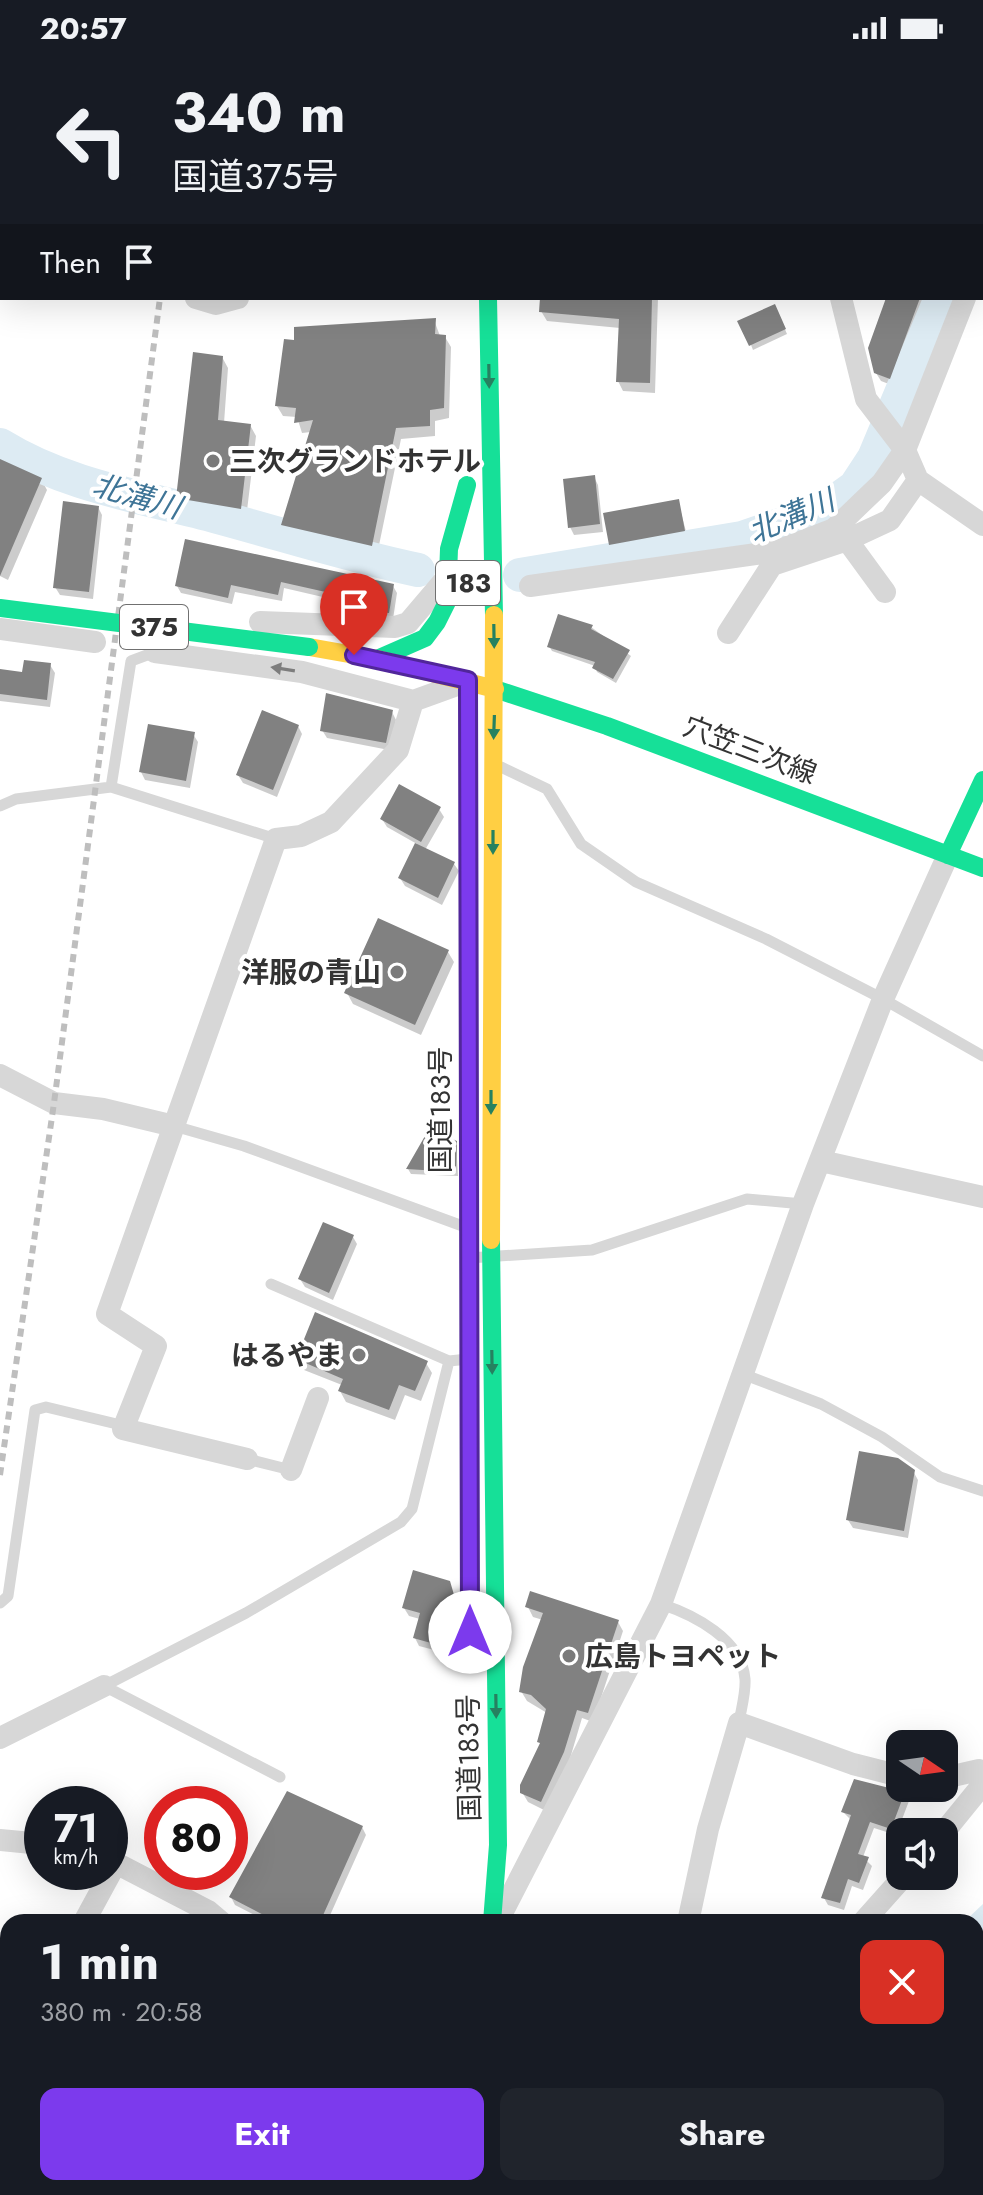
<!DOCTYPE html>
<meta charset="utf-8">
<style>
body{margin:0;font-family:Jost,"Noto Sans JP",sans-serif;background:#20242c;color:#f1f3f6;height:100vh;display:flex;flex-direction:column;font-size:30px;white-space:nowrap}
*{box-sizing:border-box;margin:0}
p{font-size:26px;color:#9ea1a6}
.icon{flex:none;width:44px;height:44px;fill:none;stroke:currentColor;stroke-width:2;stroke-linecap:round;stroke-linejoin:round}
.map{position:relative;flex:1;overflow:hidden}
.panel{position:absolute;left:0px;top:1858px;width:984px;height:282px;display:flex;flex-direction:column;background:#171b24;border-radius:24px 24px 0 0;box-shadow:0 8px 32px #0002}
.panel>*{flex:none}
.top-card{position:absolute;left:0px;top:0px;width:984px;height:244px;box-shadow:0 8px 32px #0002;background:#171b24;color:#f1f3f6;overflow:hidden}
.needle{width:52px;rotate:103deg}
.fabs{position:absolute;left:886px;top:1674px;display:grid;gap:16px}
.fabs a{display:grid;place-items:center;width:72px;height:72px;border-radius:16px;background:#171b24;box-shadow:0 8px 32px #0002;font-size:40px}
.speed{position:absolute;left:24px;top:1730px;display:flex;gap:16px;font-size:40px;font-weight:700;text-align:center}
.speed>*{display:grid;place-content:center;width:104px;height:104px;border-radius:50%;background:#171b24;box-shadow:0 8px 32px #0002;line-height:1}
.speed small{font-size:20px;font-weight:400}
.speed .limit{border:12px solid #d22;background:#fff;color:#111}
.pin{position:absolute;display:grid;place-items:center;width:68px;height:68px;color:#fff;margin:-82px -34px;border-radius:50% 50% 50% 0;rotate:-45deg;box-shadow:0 0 8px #0007}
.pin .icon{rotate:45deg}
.me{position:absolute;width:88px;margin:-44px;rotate:0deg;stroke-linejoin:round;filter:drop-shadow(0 0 6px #0008)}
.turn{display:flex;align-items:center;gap:28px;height:168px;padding:0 40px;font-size:36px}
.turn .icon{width:104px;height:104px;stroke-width:2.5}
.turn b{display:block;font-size:56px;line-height:68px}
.then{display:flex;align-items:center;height:76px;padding:0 40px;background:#0003;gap:16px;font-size:30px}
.round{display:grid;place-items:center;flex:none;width:84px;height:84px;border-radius:16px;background:#20242c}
.overview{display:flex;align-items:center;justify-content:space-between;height:136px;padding:0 40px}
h1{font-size:48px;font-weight:700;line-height:60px}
.primary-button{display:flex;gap:16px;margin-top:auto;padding:16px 40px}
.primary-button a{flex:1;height:92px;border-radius:16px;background:#7c3aed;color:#fff;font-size:32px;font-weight:700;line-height:92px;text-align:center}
.primary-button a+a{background:#20242c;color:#f1f3f6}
.status{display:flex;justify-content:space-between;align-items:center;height:56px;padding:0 40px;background:#171b24;direction:ltr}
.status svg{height:22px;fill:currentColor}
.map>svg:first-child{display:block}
.water{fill:#ddebf3}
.shadow{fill:#0003}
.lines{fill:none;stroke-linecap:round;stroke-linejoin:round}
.river{stroke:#ddebf3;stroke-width:34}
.building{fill:#818181}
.lane{stroke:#d7d7d7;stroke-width:11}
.street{stroke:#d7d7d7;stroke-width:22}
.fast{stroke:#16e098;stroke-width:18}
.slow{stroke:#ffcf43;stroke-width:18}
.jam{stroke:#f24e42;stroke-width:18}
.rail{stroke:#bebebe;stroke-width:6;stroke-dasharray:8 6;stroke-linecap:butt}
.fast-bridge{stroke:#16e098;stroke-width:18}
.oneway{fill:#268160}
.oneway2{fill:#7d7d7d}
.route-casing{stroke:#51269a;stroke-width:20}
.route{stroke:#7c3aed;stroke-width:14}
.poi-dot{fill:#7a7a7a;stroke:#fff;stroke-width:3}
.labels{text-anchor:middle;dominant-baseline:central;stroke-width:8;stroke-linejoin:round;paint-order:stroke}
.shield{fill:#fff;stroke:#707070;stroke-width:2}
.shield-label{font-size:26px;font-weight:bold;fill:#333}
.poi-label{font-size:28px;font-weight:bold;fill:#333;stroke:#fff;text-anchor:start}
.street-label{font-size:28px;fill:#333;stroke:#fff}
.water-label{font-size:30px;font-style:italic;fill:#3f7597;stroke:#fff}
</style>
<div class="status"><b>20:57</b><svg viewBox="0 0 49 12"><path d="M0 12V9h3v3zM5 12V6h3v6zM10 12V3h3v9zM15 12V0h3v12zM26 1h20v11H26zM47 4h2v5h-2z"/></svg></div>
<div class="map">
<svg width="983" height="2139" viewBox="0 0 983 2139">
<rect width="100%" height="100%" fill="#fff"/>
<path class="water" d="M983,1848V2069L976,2081V1866H964Z
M800,2132H948L945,2139H797Z"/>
<path class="shadow" d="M260,0H342L337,2Z
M349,0H376L377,2H350Z
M620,0H673L675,2H618Z
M900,0H983V18L982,2Z
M542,242H658L655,337L623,335L618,325L620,272L547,265L541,255Z
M888,242H926L894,330L881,325L876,317Z
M777,255L787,278L753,294L751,289Z
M434,264L440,280L445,281L451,291L449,362L435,365V380L401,383L377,499L289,479L283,468L311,376L302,377L297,361L283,360L277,350L296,286Z
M222,301L228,312L224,367L250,369L256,380L246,463L184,453L178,442Z
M0,405L41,423L47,434L8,524L0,520Z
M594,421L598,429L603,476L574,479L570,471Z
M678,445L688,483L615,496L611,489Z
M98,451L102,459L93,543L60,539L55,531Z
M187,485L393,530L397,537L393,563L343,558L340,545L284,532L282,545L235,536L232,548L181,537L177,530Z
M591,571L631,600L616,627L597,616L595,610L552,595L549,590Z
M50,609L55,617L50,651L0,645V615L24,618Z
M392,656L396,664L389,694L327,682L322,674Z
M298,670L302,678L277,741L243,727L238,719Z
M193,678L198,686L190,732L145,724L141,716Z
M439,753L444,761L425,794L454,808L459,815L442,849L405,830L400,822L417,788L387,771L382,763Z
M448,896L454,906L421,979L353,948L347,937Z
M430,1076L456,1086L458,1120L411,1118L408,1113Z
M353,1181L357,1188L333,1244L305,1231L300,1223Z
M298,1303L426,1307L432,1317L421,1345L405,1339L395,1364L346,1346L340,1335L342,1329L304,1314Z
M913,1415L918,1424L908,1482L853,1472L848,1464Z
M449,1527L463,1565L453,1599L419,1590L415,1582L420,1563L409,1560L404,1552Z
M528,1551L618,1566L623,1575L593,1666L582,1662L569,1706L546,1755L528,1746L522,1736L541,1689L547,1657L527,1645L521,1635L543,1564L533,1561Z
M904,1738L909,1745L896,1779L874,1772L863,1801L872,1810L863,1834L852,1830L844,1854L828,1849L824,1842L851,1764L843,1756Z
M362,1771L366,1779L327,1866H268L235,1849L231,1841Z
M0,1978L8,1982V2089L0,2105Z
M22,2132H68L65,2139H19Z
M117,2132H165L161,2139H113Z
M294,2132H349L346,2139H308Z"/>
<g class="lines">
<path class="river" d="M982,132L983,130
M0,389C66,430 144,441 218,461C285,479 350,500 418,514
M520,519L742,482L823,454L855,431L874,402L941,242"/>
</g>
<path class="building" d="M540,242H652L650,327L616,326L619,263L539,256Z
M886,242H920L890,323L874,317L868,292Z
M775,248L786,273L749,290L737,265Z
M436,262L435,278L446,279L444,352L430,354V370L396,372L372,490L281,469L313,364L294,367L296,352L275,350L284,283L294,284V271Z
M193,296L223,300L218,364L251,368L241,453L176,442Z
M0,403L42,422L0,520Z
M595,419L600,468L568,472L563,423Z
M679,443L685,475L609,489L603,457Z
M63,445L99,450L89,536L53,532Z
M185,483L394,528L389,557L337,551L339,539L281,526L278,539L231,529L228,542L175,530Z
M558,558L593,569L591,573L630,594L613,623L592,612L595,606L547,591Z
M24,604L51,607L47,644L0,638V613L22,616Z
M326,637L393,654L386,687L320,675Z
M262,654L299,669L273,734L236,719Z
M148,668L195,676L186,725L139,716Z
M399,728L441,751L421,786L380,763Z
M415,787L455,806L438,842L398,822Z
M378,862L449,894L415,969L344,937Z
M429,1073L457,1085L456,1116L406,1113Z
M323,1166L354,1179L329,1237L298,1223Z
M315,1256L428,1305L415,1335L399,1329L389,1354L338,1335L343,1323L296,1303Z
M859,1395L898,1402L915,1414L904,1475L846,1464Z
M413,1514L450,1525L459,1556L449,1592L413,1582L420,1557L402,1552Z
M530,1535L619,1564L588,1657L577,1654L564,1696L541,1746L520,1737V1729L540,1687L537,1686L546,1653L531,1639L519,1636L523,1611L543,1557L525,1551Z
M854,1723L905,1736L891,1773L870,1766L858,1798L869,1801L859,1827L848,1823L840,1847L821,1842L851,1759L841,1756Z
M287,1735L363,1770L320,1866H277L229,1841Z"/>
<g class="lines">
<path class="lane" d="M340,0L341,2
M778,2L779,0
M0,144H2
M0,209H2
M501,711L547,733L581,788L636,826L766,883L883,943L983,1000
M111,731L131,605L155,596
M0,750L16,743L111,731L276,783
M174,1070L244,1090L468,1172
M469,1202L592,1194L747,1143L803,1148
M271,1228L449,1305
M740,1317L821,1348L882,1381L940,1421L983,1435
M247,1403L291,1414
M0,1547L8,1540L35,1354L46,1351L125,1370
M661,1548C694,1559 742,1583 745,1623C746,1637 741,1653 739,1667
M104,1630L246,1557L401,1466L412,1453L449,1305L468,1303
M104,1630L280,1721
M0,1938H8
M617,2139L619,2132"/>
<path class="street" d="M146,0L148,2
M219,2V0
M982,200L983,198
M196,242L216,248L238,242
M841,242L866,343L905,394L918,424L983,469
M847,484L885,536
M530,530L777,495L834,473L882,427L905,394L965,242
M161,563L155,596L302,616L413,645L460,628
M260,566L395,571L408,567L442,527
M0,573L95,586
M728,577L772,509L847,484L890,464L918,424
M0,1019L54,1047L103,1053L174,1070
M821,1105L983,1141
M247,1403L123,1373L156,1290L107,1258L276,783L301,780L331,766L398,694L413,645
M291,1414L318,1342
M0,1682L104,1630
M944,1722L979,1714
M944,1776L983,1728
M0,1784L42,1788
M110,1804L208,1855L221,1866
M502,1857L661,1548L803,1148L883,943L948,799
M84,1866L116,1807
M688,1866L708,1773L739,1667L853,1708L900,1720
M863,1866L904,1820
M566,2132L591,2139
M350,2139L354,2132
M710,2139L713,2132"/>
<path class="fast" d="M488,242L494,559
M377,603L425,582L437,566L447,546L449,493L467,429
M495,633L607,670L983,812
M948,799L983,724
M491,1184L498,1789L492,1866
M466,2132V2139"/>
<path class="slow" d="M724,0L726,2
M982,88L983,85
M309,591L377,603L495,633
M491,1184L494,559"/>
<path class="jam" d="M468,0V2"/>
<path class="rail" d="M192,2V0
M0,1419L54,1047L160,242"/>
<path class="fast-bridge" d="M0,552L309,591"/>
</g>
<defs><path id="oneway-solid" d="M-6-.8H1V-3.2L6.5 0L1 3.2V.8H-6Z" transform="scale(2)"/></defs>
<g class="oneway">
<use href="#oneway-solid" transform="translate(489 320) rotate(89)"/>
<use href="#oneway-solid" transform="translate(494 580) rotate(89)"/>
<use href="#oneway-solid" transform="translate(494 671) rotate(92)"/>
<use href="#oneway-solid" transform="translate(493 786) rotate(90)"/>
<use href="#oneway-solid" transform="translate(491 1046) rotate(90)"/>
<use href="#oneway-solid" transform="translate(492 1306) rotate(89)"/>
<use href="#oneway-solid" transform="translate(496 1650) rotate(89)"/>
</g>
<use class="oneway2" href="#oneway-solid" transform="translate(283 613) rotate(-171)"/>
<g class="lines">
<defs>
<path id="route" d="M354,599L468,624L470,1576"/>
</defs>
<use href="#route" class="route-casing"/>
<use href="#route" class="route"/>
</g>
<g class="poi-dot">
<circle cx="213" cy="405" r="8"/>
<circle cx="397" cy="916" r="8"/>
<circle cx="359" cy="1299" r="8"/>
<circle cx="569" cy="1600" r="8"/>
</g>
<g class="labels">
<g class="shield">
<rect x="436" y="505" width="64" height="44" rx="6"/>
<rect x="120" y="549" width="68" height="44" rx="6"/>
</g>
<g class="shield-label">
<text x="468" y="527">183</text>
<text x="154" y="571">375</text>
</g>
<g class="poi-label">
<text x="229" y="405">三次グランドホテル</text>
<text x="381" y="916" text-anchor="end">洋服の青山</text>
<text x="343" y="1299" text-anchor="end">はるやま</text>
<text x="585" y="1600">広島トヨペット</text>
</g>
<g class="street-label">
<text transform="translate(750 694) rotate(21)">穴笠三次線</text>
<text transform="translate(440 1054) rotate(-90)">国道183号</text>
<text transform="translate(469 1702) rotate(-91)">国道183号</text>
</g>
<g class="water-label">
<text transform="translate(137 440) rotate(16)">北溝川</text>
<text transform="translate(791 460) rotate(-23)">北溝川</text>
</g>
</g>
</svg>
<div class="fabs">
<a><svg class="needle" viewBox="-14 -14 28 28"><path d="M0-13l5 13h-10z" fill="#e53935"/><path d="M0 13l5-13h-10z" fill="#9ea1a6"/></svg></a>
<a><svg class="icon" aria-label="sound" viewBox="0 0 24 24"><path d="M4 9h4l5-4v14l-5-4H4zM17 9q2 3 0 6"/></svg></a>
</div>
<div class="speed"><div>71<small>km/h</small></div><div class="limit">80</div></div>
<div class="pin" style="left:354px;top:599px;background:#d93025"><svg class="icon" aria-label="arrive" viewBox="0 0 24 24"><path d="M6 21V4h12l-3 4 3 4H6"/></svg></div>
<svg class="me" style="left:470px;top:1576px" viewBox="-20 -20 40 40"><circle r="19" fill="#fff"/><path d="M0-13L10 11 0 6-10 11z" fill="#7c3aed"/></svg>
<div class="top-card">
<div class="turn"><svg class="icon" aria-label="left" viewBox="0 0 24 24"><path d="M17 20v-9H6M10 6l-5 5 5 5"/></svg><div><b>340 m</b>国道375号</div></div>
<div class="then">Then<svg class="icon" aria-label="arrive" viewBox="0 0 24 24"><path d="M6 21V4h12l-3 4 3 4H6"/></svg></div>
</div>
<section class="panel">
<div class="overview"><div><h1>1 min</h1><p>380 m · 20:58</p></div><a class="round" style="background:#d93025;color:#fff"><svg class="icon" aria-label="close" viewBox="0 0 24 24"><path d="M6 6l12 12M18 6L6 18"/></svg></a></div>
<div class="primary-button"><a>Exit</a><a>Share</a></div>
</section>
</div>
